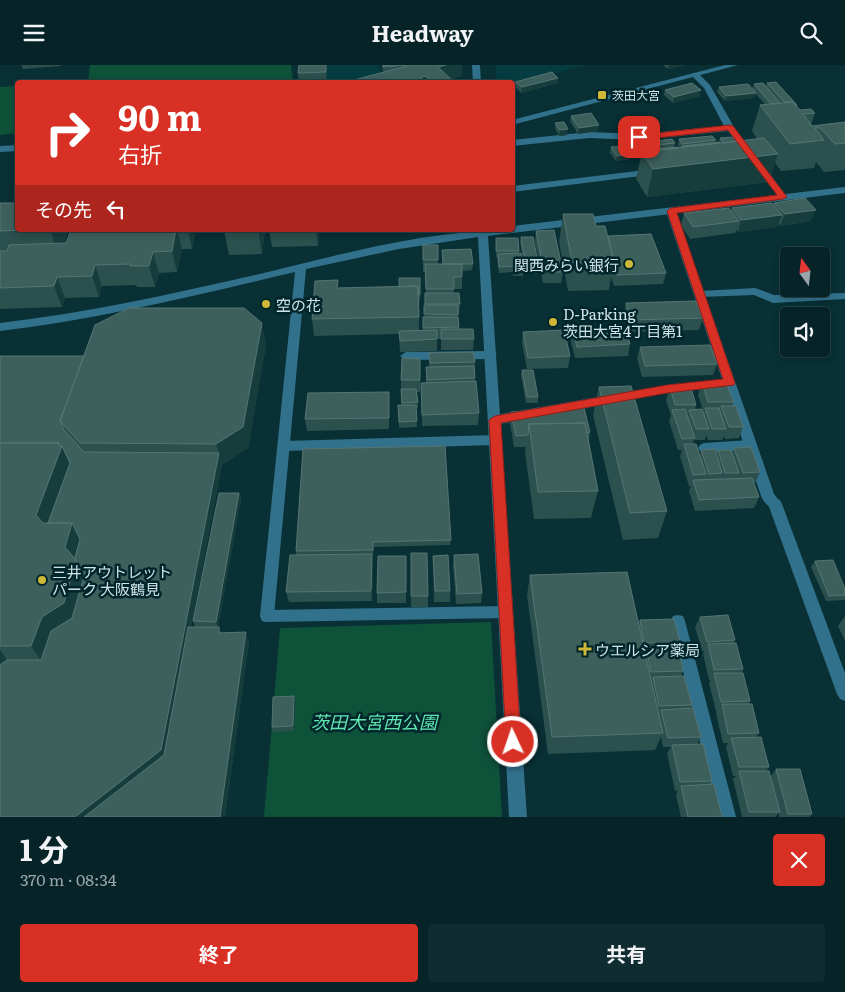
<!DOCTYPE html>
<html lang="ja">
<meta charset="utf-8">
<style>
body{margin:0;font-family:Literata,"Noto Sans JP",serif;background:#0f2c30;color:#f1f3f6;height:100vh;display:flex;flex-direction:column;font-size:19px;white-space:nowrap}
*{box-sizing:border-box;margin:0}
p{font-size:16px;color:#98a4a8}
.icon{flex:none;width:28px;height:28px;fill:none;stroke:currentColor;stroke-width:2;stroke-linecap:round;stroke-linejoin:round}
.map{position:relative;height:752px;overflow:hidden}
.details{display:flex;flex-direction:column;background:#062428;flex:1}
.details>*{flex:none}
.top-card{position:absolute;left:15px;top:15px;width:500px;height:152px;border-radius:5px;box-shadow:0 2px 8px #0003,0 0 0 1px #274145;background:#d93025;color:#fff;overflow:hidden}
.needle{width:32px;rotate:345deg}
.buttons{position:absolute;left:780px;top:182px;display:grid;gap:10px}
.buttons a{display:grid;place-items:center;width:50px;height:50px;border-radius:5px;background:#062428;box-shadow:0 2px 8px #0003,0 0 0 1px #274145;font-size:25px}
.pin{position:absolute;display:grid;place-items:center;width:42px;height:42px;color:#fff;margin:-21px;border-radius:10px;box-shadow:0 2px 8px #0006}
.me{position:absolute;width:55px;margin:-28px;rotate:357deg;stroke-linejoin:round;filter:drop-shadow(0 0 4px #0008)}
.turn{display:flex;align-items:center;gap:18px;height:105px;padding:0 20px;font-size:22px}
.turn .icon{width:65px;height:65px;stroke-width:2.5}
.turn b{display:block;font-size:35px;line-height:42px}
.then{display:flex;align-items:center;height:48px;padding:0 20px;background:#0003;gap:10px;font-size:19px}
.round{display:grid;place-items:center;flex:none;width:52px;height:52px;border-radius:5px;background:#0f2c30}
.overview{display:flex;align-items:center;justify-content:space-between;height:85px;padding:0 20px}
h1{font-size:30px;font-weight:700;line-height:38px}
.primary-button{display:flex;gap:10px;margin-top:auto;padding:10px 20px}
.primary-button a{flex:1;height:58px;border-radius:5px;background:#d93025;color:#fff;font-size:20px;font-weight:700;line-height:58px;text-align:center}
.primary-button a+a{background:#0f2c30;color:#f1f3f6}
header{display:flex;justify-content:space-between;align-items:center;height:65px;padding:0 20px;background:#062428;font-size:22px;font-weight:700}
.map>svg:first-child{display:block}
.built{fill:#043c42}
.green{fill:#0f523a}
.lines{fill:none;stroke-linecap:round;stroke-linejoin:round}
.service{fill:#32718c;fill-rule:evenodd}
.pedestrian{fill:#32718c;fill-rule:evenodd}
.minor{fill:#32718c;fill-rule:evenodd}
.tertiary{fill:#32718c;fill-rule:evenodd}
.wall{fill:#2c504d}
.shaded-wall{fill:#163d3c}
.building{fill:#3e605d;stroke:#557573}
.route{fill:#d93025;stroke:#8d1f18}
.poi-dot{fill:#cfb837;stroke:#00262b;stroke-width:2}
.labels{text-anchor:middle;dominant-baseline:central;stroke-width:5;stroke-linejoin:round;paint-order:stroke}
.far-poi-label{font-size:12px;fill:#d0e4e7;stroke:#00262b;text-anchor:start}
.poi-label{font-size:15px;fill:#d0e4e7;stroke:#00262b;text-anchor:start}
.near-park-label{font-size:18px;font-style:italic;fill:#5ee5b0;stroke:#00262b}
</style>
<header><svg class="icon" aria-label="menu" viewBox="0 0 24 24"><path d="M4 6h16M4 12h16M4 18h16"/></svg>Headway<svg class="icon" aria-label="search" viewBox="0 0 24 24"><circle cx="10" cy="10" r="6"/><path d="M15 15l6 6"/></svg></header>
<div class="map">
<svg width="845" height="752" viewBox="0 0 845 752">
<rect width="100%" height="100%" fill="#083035"/>
<path class="built" d="M299,0H379L381,12L362,17H301Z
M495,0H586L513,20L512,18L497,17Z"/>
<path class="green" d="M90,0H291L293,17H88Z
M17,21V68L0,70V22Z
M491,557L502,752H264L280,563Z"/>
<g class="lines">
<path class="service" d="M692,8H698L710,20L734,62L786,130V134H780L728,66L639,75L589,73L512,81V75L589,67L639,69L724,61L704,23L691,10Z
M654,104L659,107L657,109L512,127V121Z
M755,223L774,230L845,228V234L773,238L754,230L700,232L695,229L700,226Z
M491,286L497,290L491,294L406,295L400,291L406,287Z
M750,375L754,377L756,380L754,383L750,385L704,388L700,386L698,383L700,380L704,378Z
M678,550L683,551L685,556L736,752H718L671,556L673,551Z"/>
<path class="pedestrian" d="M775,434L780,435L782,439L845,608V636L840,634L837,629L768,439L770,435Z"/>
<path class="minor" d="M18,80V86L0,87V81Z
M671,143L676,146L774,429L782,439L780,443C771,446 765,439 761,431L666,146Z
M717,315L723,319L721,322L667,328L495,360L491,358L489,355L491,352L495,350L667,320Z
M496,370L500,372L502,375L500,378L496,380L284,386L280,384L278,381L280,378L284,376Z
M506,541L511,542L513,547L511,552L506,553L267,557L262,556L260,551L262,546L267,545Z"/>
<path class="tertiary" d="M472,0H480L481,18H473Z
M725,0H738L512,60V55Z
M845,122V128L488,171L527,752H509L478,172L399,184L306,204L274,551L272,556L267,557L262,556L260,551L295,207C197,230 100,254 0,266V258C89,248 176,228 264,208C345,188 430,165 512,165V161Z"/>
</g>
<path class="wall" d="M21,0H61V1L23,4Z
M299,0H327V18H299L298,8Z
M382,0H407V1L410,0H462V11L452,14L455,18H346L383,7Z
M663,0H686L668,4Z
M558,13V18L521,28L515,22V17Z
M767,18L797,40L796,41L800,45L815,48L811,60L812,61L845,57V105L824,107L816,97L814,103L781,106L775,98L769,117L647,132L636,114L642,87L633,88L631,84L632,79L675,78L674,82L678,83H680L678,80L679,74L716,75L715,77H719L720,73L738,76L757,74L752,66L760,40L765,39L755,28L754,33L725,36L717,27L719,22L752,24L754,19L766,21Z
M665,25L700,31L673,38L664,30Z
M571,51L598,66L578,69L570,56Z
M555,58L567,70L559,71L555,63Z
M611,82L631,89L630,94L616,96L610,88Z
M0,138L18,165H68L64,178H66L71,165H196L192,184H182L177,207L159,208L155,222H137L136,220L102,221L99,232L65,233L62,242L0,244Z
M774,138L811,156L780,161L779,159L777,162L738,167L736,165L735,168L690,174L681,160L684,148L731,146L732,143L773,140Z
M563,149L596,161L608,171L666,208L663,219L614,221L611,212L609,225L568,226L559,177Z
M224,165H265L262,189L229,190Z
M269,165H319L318,181L272,182Z
M536,166L563,207L561,218H543L535,177Z
M521,172L539,203L538,209H526L520,178Z
M496,173L519,186V188L524,205L523,211H513V207L499,208L497,192H496Z
M423,180H438V199H442V185L473,199L472,205L462,206V224H454V228L460,239L459,250H458L459,264L474,274L473,285H441V274H437V286L400,287L399,269L314,271L312,254L338,223L399,222L420,213V236H419V265H423V252H424L425,228H426L425,207H423Z
M626,238L703,253L699,265L628,267L624,250Z
M573,265L630,279L628,291L575,293L571,276Z
M523,267L570,291L568,303L527,304L522,278Z
M266,280L248,383L222,400L191,562H219L221,568L249,577L225,752H0V291H84Z
M640,282L717,299L713,310L642,312L637,293Z
M429,288L475,297V316L479,348L478,360L422,361L421,318L426,317V302H429Z
M420,294V327H417L418,337V343H416L417,362L399,363L398,340H401V315Z
M522,305L538,332V338H526L521,311Z
M702,318L734,337L732,341L743,362L739,373L725,374L724,371L722,375H708L706,370L705,375H694L693,379L700,390L701,385L716,389L718,385L732,388L734,383L760,407L755,418H753L759,432L754,443L695,446L689,426L691,421H689L680,391L682,385H678L669,356L671,350L666,335L670,323L696,340L695,345L704,349V348L698,330Z
M599,322L667,446L658,473L623,475L593,350Z
M389,327V364L307,366L305,354Z
M511,347L590,367L589,376L598,426L591,453L534,454L525,387L526,382H514L510,358Z
M303,384L451,475L450,480L374,482L373,490H372L373,500L372,536L289,537L286,527L296,490V486Z
M239,428L241,434L218,562H195L193,556Z
M411,488L428,531V542H411Z
M454,490L482,528L481,538L456,539L453,501Z
M406,491V538H377V528Z
M433,491L450,526V537H434Z
M815,496L845,524V534L844,535L826,536L811,502Z
M530,510L638,557L640,555L680,577L678,582L683,606L681,611L692,640L690,643L701,672L697,679L712,716L710,719L722,752H681L676,730L678,725L675,726L667,688L671,682H663L661,672L655,685L548,689L527,530Z
M845,551V576L838,561Z
M700,552L735,575L734,578L743,604L742,608L750,636L749,639L759,668L756,672L769,702L766,706L771,711L776,704L812,749L809,752H779V748L775,752H742L733,714L736,711H733L726,682L728,678H723L716,648L717,646H716L709,618L710,615H709L703,589L704,586H702L695,562Z
M294,631L295,636L294,666L273,667L272,662Z"/>
<path class="shaded-wall" d="M326,0H327V18L326,7Z
M446,0H462V11L438,18V2Z
M669,0H686L668,4Z
M426,11V18L421,12Z
M558,13V18L521,28L522,22Z
M701,25L700,31L673,38L674,32Z
M756,28L754,33L725,36L726,31Z
M599,60L598,66L578,69L579,63Z
M568,64L567,70L559,71L560,65Z
M631,89L630,94L616,96L617,91Z
M778,89L769,117L647,132L653,104Z
M816,145L811,156L780,161L785,149Z
M782,150L777,162L738,167L741,155Z
M50,165H68L60,192Z
M176,165H177L182,184L177,207L172,186Z
M188,165H196L192,184Z
M258,165H265L262,189Z
M316,165H319L318,181Z
M153,187L159,208L155,222L149,201Z
M95,200L102,221L99,232L92,211Z
M57,212L65,233L62,242L54,221Z
M262,258L266,280L248,383L222,400L166,694L92,752H75L219,388L216,379Z
M59,378L62,381L75,409L52,474L36,450Z
M239,428L241,434L218,562L216,557Z
M72,458L86,485L90,521L47,605L31,581L65,482Z
M372,489L373,500L372,536L371,526Z
M246,567L249,577L225,752H220Z
M0,585L14,605L0,627Z
M294,631L295,636L294,666L293,661Z"/>
<path class="building" d="M299,0H326V7L298,8Z
M383,0H407L383,2Z
M411,0H446L438,2L455,18H433L426,11L421,12L426,18L346,17Z
M552,7L558,13L522,22L515,17Z
M776,17L797,40H795L793,37H784L767,18Z
M692,18L701,25L674,32L665,25Z
M763,18L780,38L771,39L754,19Z
M748,19L756,28L726,31L719,22Z
M793,37L800,45L811,44L815,48L803,49L812,61L845,57V78L835,79L820,63H815L824,75L790,79L760,40Z
M591,48L599,60L579,63L571,51Z
M564,57L568,64L560,65L555,58Z
M712,71L716,75L682,79L679,74Z
M735,72L738,76L723,78L720,73Z
M764,73L778,89L653,104L642,87Z
M672,74L675,78L634,83L632,79Z
M719,77L720,78L683,82L682,81Z
M625,81L631,89L617,91L611,82Z
M678,82V83L646,86L645,85Z
M805,133L816,145L785,149L774,138Z
M0,138H18V165H19L0,166Z
M772,138L782,150L741,155L732,143Z
M729,143L739,156L693,162L684,148Z
M563,149H593L596,161H605L614,197H572Z
M71,165H176L172,186L153,187L149,201H130L131,199L95,200L92,211L57,212L54,221L0,223V186H7L9,180L66,178Z
M554,165L563,207H544L536,166Z
M651,169L666,208L617,210L614,200V197L608,171Z
M521,172H533L539,203H526Z
M496,173H518L519,186H496Z
M423,180H438V195H423Z
M471,184L473,199H443L442,185Z
M521,188L524,205H514L513,201L499,202L498,189Z
M425,199H462V212H454V224H426Z
M399,213H420V230H418V221L399,222Z
M338,215L337,223L418,221L419,252L312,254L315,216Z
M425,228H459L460,239H425Z
M696,236L703,253L631,255L626,238Z
M424,240H458V250L424,249Z
M129,243H244L262,258L243,362L216,379L80,378L60,356L95,260Z
M423,252H458L459,262L423,263Z
M625,263L630,279L577,282L573,265Z
M441,264H473L474,274H441Z
M437,265V274L400,276L399,266Z
M564,265L570,291L528,293L523,267Z
M710,280L717,299L645,301L640,282Z
M473,287L475,297L430,298L429,288Z
M0,291H84L60,356L64,365L84,387L219,388L161,685L75,752H0V600L7,595H41L51,566L72,553L84,511L75,493L80,474L72,458H48L70,398L62,381H61L59,378H0Z
M402,293L420,294V315H401Z
M474,301L475,313L427,315L426,302Z
M522,305H533L538,332H527Z
M476,316L479,348L422,350L421,318Z
M702,318H726L734,337H708Z
M631,321L667,446L630,448L599,322Z
M670,323H691L696,340H675Z
M401,324H416L418,337L402,338Z
M389,327V353L305,354L308,328Z
M398,340H416L417,356L399,357Z
M721,341H736L743,362H729Z
M584,343L590,367L587,368L585,358L529,359L528,370L516,371L511,347Z
M705,343H719L726,364H712Z
M685,344L695,373L682,374L672,345Z
M702,344L709,364H696L689,345Z
M585,358L598,426L538,427L529,359Z
M0,378H59L58,381H62L36,450L43,458H72L65,482L76,495L64,538L42,552L31,581H0Z
M684,379H696L706,409L693,410Z
M445,381L451,475L373,477V485L296,486L303,384Z
M751,382L760,407L743,408L734,383Z
M715,384L722,408L709,409L701,385Z
M718,385H731L739,408H725Z
M752,413L759,432L699,435L693,415Z
M219,428H239L216,557L193,556Z
M411,488H427L428,531H411Z
M372,489L371,526L286,527L290,490Z
M478,489L482,528L457,529L454,490Z
M448,490L450,526H435L433,491Z
M378,491H406V527L377,528Z
M833,495L845,524V530L829,531L815,496Z
M627,507L663,668L552,672L530,510Z
M728,550L735,575L707,577L700,552Z
M674,554L680,577L644,578L640,555Z
M188,562H219V568L246,567L220,752H84L164,690Z
M736,578L743,604L714,605L708,579Z
M678,581L683,606L651,607L646,582Z
M714,608H743L750,636L721,637Z
M684,611L692,640L659,641L653,612Z
M294,631L293,661L272,662L273,632Z
M722,639H752L759,668L728,669Z
M693,643L701,672L668,673L661,645Z
M761,672L769,702H739L731,673Z
M703,679L712,716L680,717L672,680Z
M776,704H800L812,749H788Z
M739,706H769L780,747H749Z
M714,719L722,752H688L681,721Z"/>
<path class="route" d="M730,60L733,61L787,132L783,134L677,148L735,318L734,320L667,328L501,358L521,677L519,682L513,685L508,682L506,677L489,355L495,351L667,320L723,314L667,146L671,143L777,130L728,65L639,75L635,72L639,70Z"/>
<g class="poi-dot">
<rect x="597" y="25" width="10" height="10" rx="2.5"/>
<circle cx="629" cy="199" r="5"/>
<circle cx="266" cy="239" r="5"/>
<circle cx="553" cy="257" r="5"/>
<circle cx="42" cy="515" r="5"/>
<path d="M582.5 576.5h5v5h5v5h-5v5h-5v-5h-5v-5h5z"/>
</g>
<g class="labels">
<g class="far-poi-label">
<text x="612" y="30">茨田大宮</text>
</g>
<g class="poi-label">
<text x="619" y="199" text-anchor="end">関西みらい銀行</text>
<text x="276" y="239">空の花</text>
<text x="563" y="248">D-Parking<tspan x="563" dy="17">茨田大宮4丁目第1</tspan></text>
<text x="52" y="506">三井アウトレット<tspan x="52" dy="17">パーク 大阪鶴見</tspan></text>
<text x="595" y="584">ウエルシア薬局</text>
</g>
<g class="near-park-label">
<text x="374" y="656">茨田大宮西公園</text>
</g>
</g>
</svg>
<div class="buttons">
<a><svg class="needle" viewBox="-14 -14 28 28"><path d="M0-13l5 13h-10z" fill="#e53935"/><path d="M0 13l5-13h-10z" fill="#98a4a8"/></svg></a>
<a><svg class="icon" aria-label="sound" viewBox="0 0 24 24"><path d="M4 9h4l5-4v14l-5-4H4zM17 9q2 3 0 6"/></svg></a>
</div>
<div class="pin" style="left:639px;top:72px;background:#d93025"><svg class="icon" aria-label="arrive" viewBox="0 0 24 24"><path d="M6 21V4h12l-3 4 3 4H6"/></svg></div>
<svg class="me" style="left:513px;top:677px" viewBox="-20 -20 40 40"><circle r="17" fill="#d93025" stroke="#fff" stroke-width="3"/><path d="M0-11L8 9 0 5-8 9z" fill="#fff"/></svg>
<div class="top-card">
<div class="turn"><svg class="icon" aria-label="right" viewBox="0 0 24 24"><path d="M7 20v-9h11M14 6l5 5-5 5"/></svg><div><b>90 m</b>右折</div></div>
<div class="then">その先<svg class="icon" aria-label="left" viewBox="0 0 24 24"><path d="M17 20v-9H6M10 6l-5 5 5 5"/></svg></div>
</div>
</div>
<section class="details">
<div class="overview"><div><h1>1 分</h1><p>370 m · 08:34</p></div><a class="round" style="background:#d93025;color:#fff"><svg class="icon" aria-label="close" viewBox="0 0 24 24"><path d="M6 6l12 12M18 6L6 18"/></svg></a></div>
<div class="primary-button"><a>終了</a><a>共有</a></div>
</section>
